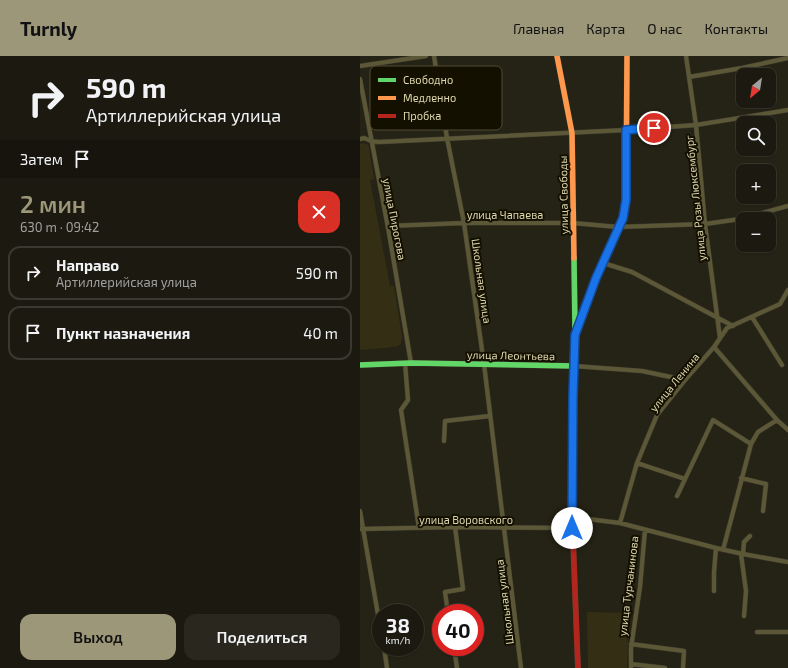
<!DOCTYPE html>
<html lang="ru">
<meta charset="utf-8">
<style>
body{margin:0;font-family:"Exo 2",sans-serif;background:#29271e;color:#f1f3f6;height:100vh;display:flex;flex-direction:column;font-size:15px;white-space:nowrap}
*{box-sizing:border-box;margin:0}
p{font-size:13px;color:#a0a19f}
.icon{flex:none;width:22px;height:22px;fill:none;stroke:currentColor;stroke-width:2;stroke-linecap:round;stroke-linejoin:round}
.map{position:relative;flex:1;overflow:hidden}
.panel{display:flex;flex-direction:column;background:#1c1a10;width:360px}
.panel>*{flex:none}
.banner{background:#1c1a10;color:#f1f3f6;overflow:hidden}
.needle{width:26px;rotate:210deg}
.controls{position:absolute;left:376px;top:12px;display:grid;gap:8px}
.controls a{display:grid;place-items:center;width:40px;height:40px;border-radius:8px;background:#1c1a10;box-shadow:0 1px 3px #0004,0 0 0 1px #3a3830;font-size:20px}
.speed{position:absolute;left:12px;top:548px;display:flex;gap:8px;font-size:20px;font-weight:700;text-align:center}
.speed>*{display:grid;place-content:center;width:52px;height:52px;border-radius:50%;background:#1c1a10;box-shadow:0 1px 3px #0004,0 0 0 1px #3a3830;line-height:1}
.speed small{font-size:10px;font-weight:400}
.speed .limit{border:6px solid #d22;background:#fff;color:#111}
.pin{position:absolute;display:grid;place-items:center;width:34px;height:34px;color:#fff;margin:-17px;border:2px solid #fff;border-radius:50%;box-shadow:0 1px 4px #0007}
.me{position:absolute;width:44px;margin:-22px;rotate:0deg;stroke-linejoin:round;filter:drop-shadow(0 0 3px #0008)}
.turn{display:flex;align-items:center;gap:14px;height:84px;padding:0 20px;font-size:18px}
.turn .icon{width:52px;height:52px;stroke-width:2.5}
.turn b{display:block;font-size:28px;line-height:34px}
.then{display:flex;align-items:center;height:38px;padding:0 20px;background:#0003;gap:8px;font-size:15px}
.round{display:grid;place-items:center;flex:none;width:42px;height:42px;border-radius:12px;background:#29271e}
.head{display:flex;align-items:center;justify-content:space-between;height:68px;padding:0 20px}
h1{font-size:24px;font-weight:600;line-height:30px;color:#9c9779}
.button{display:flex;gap:8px;margin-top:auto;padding:8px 20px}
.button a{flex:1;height:46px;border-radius:12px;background:#9c9779;color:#111;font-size:16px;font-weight:600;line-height:46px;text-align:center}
.button a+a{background:#29271e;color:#f1f3f6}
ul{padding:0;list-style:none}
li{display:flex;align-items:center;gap:12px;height:54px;margin:0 8px 6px;padding:0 12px;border:2px solid #3a3830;border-radius:12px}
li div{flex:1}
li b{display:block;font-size:15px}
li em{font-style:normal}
header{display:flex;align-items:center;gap:24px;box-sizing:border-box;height:56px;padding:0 20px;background:#9c9779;color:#111}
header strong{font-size:19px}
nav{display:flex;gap:22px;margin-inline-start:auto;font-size:14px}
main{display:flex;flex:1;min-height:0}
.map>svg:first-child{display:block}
.built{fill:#342f14}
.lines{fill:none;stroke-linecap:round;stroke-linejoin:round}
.street-casing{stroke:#434031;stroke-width:5}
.fast-casing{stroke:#434031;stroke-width:6}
.slow-casing{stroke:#434031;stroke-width:6}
.jam-casing{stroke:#434031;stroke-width:6}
.street{stroke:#5c5837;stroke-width:4}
.fast{stroke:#63d668;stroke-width:5.5}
.slow{stroke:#ff974d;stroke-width:5.5}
.jam{stroke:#b3261e;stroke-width:5.5}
.route-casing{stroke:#114b97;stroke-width:10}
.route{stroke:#1a73e8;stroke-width:7}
.labels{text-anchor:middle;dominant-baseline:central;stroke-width:4;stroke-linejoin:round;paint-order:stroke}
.street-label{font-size:11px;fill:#dcd6af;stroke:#141000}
.key{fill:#141000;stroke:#504b35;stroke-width:1}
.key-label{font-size:11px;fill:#dcd6af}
</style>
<header>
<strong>Turnly</strong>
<nav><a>Главная</a><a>Карта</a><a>О нас</a><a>Контакты</a></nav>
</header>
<main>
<section class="panel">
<div class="banner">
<div class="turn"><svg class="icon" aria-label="right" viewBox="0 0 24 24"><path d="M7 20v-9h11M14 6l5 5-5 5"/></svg><div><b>590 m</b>Артиллерийская улица</div></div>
<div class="then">Затем<svg class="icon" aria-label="arrive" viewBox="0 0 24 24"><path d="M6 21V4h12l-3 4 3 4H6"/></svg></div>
</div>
<div class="head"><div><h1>2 мин</h1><p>630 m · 09:42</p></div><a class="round" style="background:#d93025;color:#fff"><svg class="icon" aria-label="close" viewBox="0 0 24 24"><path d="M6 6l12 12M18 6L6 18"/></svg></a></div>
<ul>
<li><svg class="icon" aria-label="right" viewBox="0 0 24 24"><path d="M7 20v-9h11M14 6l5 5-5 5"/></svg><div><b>Направо</b><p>Артиллерийская улица</p></div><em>590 m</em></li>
<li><svg class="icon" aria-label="arrive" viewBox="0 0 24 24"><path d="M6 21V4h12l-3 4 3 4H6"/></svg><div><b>Пункт назначения</b></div><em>40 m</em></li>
</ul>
<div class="button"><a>Выход</a><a>Поделиться</a></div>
</section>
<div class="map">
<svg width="428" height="612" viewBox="0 0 428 612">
<rect width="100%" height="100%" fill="#252315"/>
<path class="built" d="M4,87L8,89L9,92L14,123L10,124L30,230H34L42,281L41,287L38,290L25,292L0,294V88Z
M227,556L270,557L271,564H266L268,588L267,612H228Z"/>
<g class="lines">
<defs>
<path id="street" d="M74,0L87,82L104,167L124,308L161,612
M326,0L336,69L345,168L360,282
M0,10L66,0
M329,21L382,12L428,2
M0,23L29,177L51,307
M0,83L4,82L11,85L19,86L266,74L336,69L428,54
M28,170L104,167H213L258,171L345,168L380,163L428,150
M243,207L272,216L373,270
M392,261L422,309
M354,291L417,364L428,374
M45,307L48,344L41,354L59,472
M214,310L282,315L325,324
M84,385L85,365L130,360
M277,407L325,423
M381,422L406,428L403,455
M317,440L353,364L391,388
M0,455L21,576
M212,461L260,467L356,492L383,498L428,506
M260,467L277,407L297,359L325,324L354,291L367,272L420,248L428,234
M0,473L95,471L212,472
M363,494L391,388L398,376L417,364
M381,498L386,535L384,560
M383,498L384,486L390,480
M354,535V516L356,492
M88,557L85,536L103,533L95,471
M397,576H428
M271,588L324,595L323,612
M24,591L27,612
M94,591L97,612
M271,608L305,612
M271,612V592L280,531L285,474"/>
<path id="fast" d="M214,202L215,274
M0,309L51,307L214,310
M213,483L212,461L215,279L236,223L247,198"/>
<path id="slow" d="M197,0L212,77L214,202
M247,198L263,162L266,144L267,0"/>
<path id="jam" d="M213,483L218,612"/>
</defs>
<use href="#street" class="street-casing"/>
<use href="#fast" class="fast-casing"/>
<use href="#slow" class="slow-casing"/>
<use href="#jam" class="jam-casing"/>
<use href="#street" class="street"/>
<use href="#fast" class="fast"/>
<use href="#slow" class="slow"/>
<use href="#jam" class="jam"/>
</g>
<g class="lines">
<defs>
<path id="route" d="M212,472L213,340L215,279L236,222L263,162L266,144V74L294,72"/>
</defs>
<use href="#route" class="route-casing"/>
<use href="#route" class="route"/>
</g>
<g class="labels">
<g class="street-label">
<text transform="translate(203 139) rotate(-91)">улица Свободы</text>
<text transform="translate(335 142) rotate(-96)">улица Розы Люксембург</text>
<text x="145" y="158">улица Чапаева</text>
<text transform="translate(35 163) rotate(79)">улица Пирогова</text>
<text transform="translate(122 225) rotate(82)">Школьная улица</text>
<text transform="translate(151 299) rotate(1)">улица Леонтьева</text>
<text transform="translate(314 326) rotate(-51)">улица Ленина</text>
<text x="106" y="463">улица Воровского</text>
<text transform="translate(268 530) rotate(-83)">улица Турчанинова</text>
<text transform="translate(144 546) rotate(-97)">Школьная улица</text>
</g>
</g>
<rect x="10" y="10" width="132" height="64" rx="6" class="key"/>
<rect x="18" y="22" width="18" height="4" fill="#63d668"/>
<rect x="18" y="40" width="18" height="4" fill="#ff974d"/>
<rect x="18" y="58" width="18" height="4" fill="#b3261e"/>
<g class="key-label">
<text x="43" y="28">Свободно</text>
<text x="43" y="46">Медленно</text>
<text x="43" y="64">Пробка</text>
</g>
</svg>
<div class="controls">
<a><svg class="needle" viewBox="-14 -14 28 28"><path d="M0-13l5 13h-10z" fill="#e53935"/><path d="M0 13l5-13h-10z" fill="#a0a19f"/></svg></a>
<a><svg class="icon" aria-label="search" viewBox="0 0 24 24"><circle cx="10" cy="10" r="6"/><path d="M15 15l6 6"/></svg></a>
<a>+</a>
<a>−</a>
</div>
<div class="speed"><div>38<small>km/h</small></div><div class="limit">40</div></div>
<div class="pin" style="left:294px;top:72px;background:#d93025"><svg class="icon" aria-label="arrive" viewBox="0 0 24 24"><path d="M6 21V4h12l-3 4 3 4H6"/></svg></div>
<svg class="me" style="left:212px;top:472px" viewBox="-20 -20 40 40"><circle r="19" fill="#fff"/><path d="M0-13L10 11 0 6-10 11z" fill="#1a73e8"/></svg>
</div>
</main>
